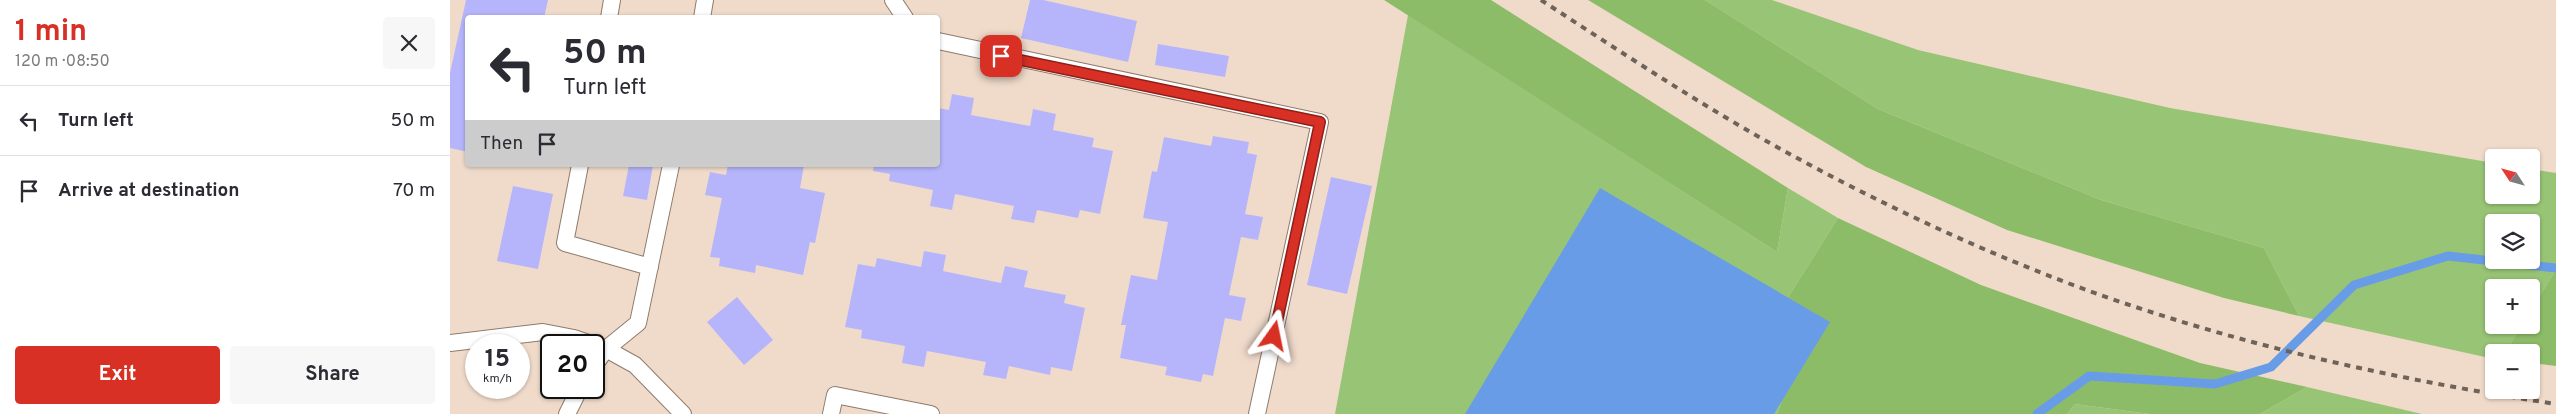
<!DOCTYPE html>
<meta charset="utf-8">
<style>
body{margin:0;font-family:Overpass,sans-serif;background:#f7f7f7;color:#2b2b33;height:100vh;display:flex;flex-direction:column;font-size:19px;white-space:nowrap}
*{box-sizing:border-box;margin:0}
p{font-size:16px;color:#7c7c81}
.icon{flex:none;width:28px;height:28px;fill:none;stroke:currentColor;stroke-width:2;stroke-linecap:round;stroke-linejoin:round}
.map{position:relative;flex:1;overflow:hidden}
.panel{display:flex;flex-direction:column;background:#fff;width:450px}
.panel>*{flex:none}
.hud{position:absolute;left:15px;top:15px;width:475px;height:152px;border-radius:5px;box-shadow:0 1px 4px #0004;background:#fff;color:#2b2b33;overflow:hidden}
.needle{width:32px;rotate:306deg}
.buttons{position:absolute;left:2035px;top:149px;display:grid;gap:10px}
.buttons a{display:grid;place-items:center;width:55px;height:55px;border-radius:5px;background:#fff;box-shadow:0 1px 4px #0004;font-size:25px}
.speed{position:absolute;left:15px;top:334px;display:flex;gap:10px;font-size:25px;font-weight:700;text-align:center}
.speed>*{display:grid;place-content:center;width:65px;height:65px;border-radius:50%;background:#fff;box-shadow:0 1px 4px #0004;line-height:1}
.speed small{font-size:12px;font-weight:400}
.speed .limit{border:2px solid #111;border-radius:8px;background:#fff;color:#111}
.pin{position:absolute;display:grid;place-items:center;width:42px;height:42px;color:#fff;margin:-21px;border-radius:10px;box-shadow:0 2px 8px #0006}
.me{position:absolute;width:55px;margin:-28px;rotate:12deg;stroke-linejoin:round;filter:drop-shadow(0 0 4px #0008)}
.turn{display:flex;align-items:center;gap:18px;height:105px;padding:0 15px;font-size:22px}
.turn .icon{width:65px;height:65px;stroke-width:2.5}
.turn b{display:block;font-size:35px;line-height:42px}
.then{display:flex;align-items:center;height:48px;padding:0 15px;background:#0003;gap:10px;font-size:19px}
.round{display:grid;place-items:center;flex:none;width:52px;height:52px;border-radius:5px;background:#f7f7f7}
.head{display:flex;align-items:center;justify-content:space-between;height:85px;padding:0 15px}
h1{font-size:30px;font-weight:700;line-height:38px;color:#d93025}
.cta{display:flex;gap:10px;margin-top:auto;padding:10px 15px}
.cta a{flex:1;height:58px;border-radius:5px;background:#d93025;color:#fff;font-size:20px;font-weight:700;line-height:58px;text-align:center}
.cta a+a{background:#f7f7f7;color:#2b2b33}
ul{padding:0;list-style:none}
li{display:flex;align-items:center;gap:15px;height:70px;padding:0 15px;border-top:1px solid #e1e1e2}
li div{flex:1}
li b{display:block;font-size:19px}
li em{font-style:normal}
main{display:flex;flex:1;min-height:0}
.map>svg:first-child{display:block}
.green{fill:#98c475;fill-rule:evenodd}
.forest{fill:#8dbc68}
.water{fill:#699ce7}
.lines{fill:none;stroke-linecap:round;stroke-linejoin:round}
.stream{stroke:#699ce7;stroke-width:9}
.building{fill:#b6b5fb}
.service-casing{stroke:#8e7b6c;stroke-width:18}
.service{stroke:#fff;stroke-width:16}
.rail{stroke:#6e6259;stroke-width:4;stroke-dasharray:6 6;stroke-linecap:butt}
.route-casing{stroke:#8d1f18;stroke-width:12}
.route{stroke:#d93025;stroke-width:9}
</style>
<main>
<section class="panel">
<div class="head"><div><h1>1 min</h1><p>120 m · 08:50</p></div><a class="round"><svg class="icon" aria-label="close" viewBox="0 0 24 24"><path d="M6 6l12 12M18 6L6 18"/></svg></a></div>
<ul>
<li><svg class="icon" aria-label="left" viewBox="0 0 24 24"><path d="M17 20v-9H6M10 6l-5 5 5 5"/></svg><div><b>Turn left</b></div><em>50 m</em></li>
<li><svg class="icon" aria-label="arrive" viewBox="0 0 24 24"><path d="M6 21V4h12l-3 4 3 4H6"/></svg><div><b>Arrive at destination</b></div><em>70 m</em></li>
</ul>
<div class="cta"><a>Exit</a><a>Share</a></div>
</section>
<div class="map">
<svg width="2106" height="414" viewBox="0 0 2106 414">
<rect width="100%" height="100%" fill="#f0dbcb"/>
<path class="green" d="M1255,0H1322L1468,50L1720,108L2044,163V195H2081V169L2106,173V270L2081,310V288H2044V325H2072L2055,352H2044V359L1849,316L1814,248L1651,200L1428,109ZM2044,222H2081V260H2044Z
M958,15L1327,252L1338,188L1388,218L1327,315L1353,343L1327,414H885Z
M1857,387L1972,414H1810Z
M1625,404L1699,414H1617Z"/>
<path class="forest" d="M934,0H1041L1338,188L1327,252Z
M1138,0H1255L1428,109L1651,200L1814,248L1849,316L1774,298L1557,230L1416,167Z
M1388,218L1531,285L1750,363L1857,387L1810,414H1699L1625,404L1617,414H1327L1353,343L1327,315Z
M2106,270V366L2081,363V352H2055L2072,325H2081V310Z"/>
<path class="water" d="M1150,188L1380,322L1324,414H1015Z"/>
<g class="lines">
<path class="stream" d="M1587,414L1639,376L1765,384L1821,367L1904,285L1998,256L2106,268"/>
</g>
<path class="building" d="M16,0H98L94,18H18V152L0,148V73Z
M580,0H593L687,21L678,62L571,38Z
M708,44L779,56L775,77L705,65Z
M502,94L524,98L521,115L580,126L583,109L606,114L603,130L644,138L642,147L663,151L650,214L630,210L628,218L587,210L584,223L561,219L564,206L505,194L502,210L480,206L483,190L439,181L440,174L423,171L424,165H488V108L499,110Z
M763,136L799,142L797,153L807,155L795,214L813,217L808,240L791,237L779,295L796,298L791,321L775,318L763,376L753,374L751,382L715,375L717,367L670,358L676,325H671L681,275L707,280L718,222L693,218L702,171L707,172L714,137L761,146Z
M179,165H203L197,200L173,196Z
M278,165H354L350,188L375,193L365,243L360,242L353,275L306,265L305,273L269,266L270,258L260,257L272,198L255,195L260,172L276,175Z
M881,177L922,186L897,294L857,285Z
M63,186L103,194L88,269L47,261Z
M474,251L496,255L493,271L551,283L555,266L578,271L574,287L616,295L614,303L635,308L622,371L601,367L600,375L559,366L556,379L533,375L536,362L477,351L474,367L452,363L455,346L411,338L412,330L395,327L408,264L425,267L427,258L471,267Z
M287,297L323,340L294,365L257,322Z"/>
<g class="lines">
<defs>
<path id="service" d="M443,0L455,18
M159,18L162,0
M252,18L255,0
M488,41L870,122L807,414
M130,165L115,243L200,267
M0,343L93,332L124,338L156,349L185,365L233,414
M144,366L156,349L188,323L221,165
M117,414L130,388
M381,414L385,395L481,414"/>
</defs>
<use href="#service" class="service-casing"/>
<use href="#service" class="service"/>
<path class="rail" d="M1091,0C1171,52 1252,106 1336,152C1449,214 1578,273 1701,312C1833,355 1969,383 2106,404"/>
</g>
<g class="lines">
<defs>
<path id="route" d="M551,56L870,122L824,336"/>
</defs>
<use href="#route" class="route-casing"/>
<use href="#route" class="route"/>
</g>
</svg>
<div class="buttons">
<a><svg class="needle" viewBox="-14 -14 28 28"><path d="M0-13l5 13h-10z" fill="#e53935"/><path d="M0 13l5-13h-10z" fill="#7c7c81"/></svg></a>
<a><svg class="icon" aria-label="layers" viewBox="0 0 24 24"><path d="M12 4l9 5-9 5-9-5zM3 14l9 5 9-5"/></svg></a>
<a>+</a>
<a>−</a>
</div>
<div class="speed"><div>15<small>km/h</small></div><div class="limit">20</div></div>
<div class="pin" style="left:551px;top:56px;background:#d93025"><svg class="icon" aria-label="arrive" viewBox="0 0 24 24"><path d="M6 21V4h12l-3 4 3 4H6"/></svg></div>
<svg class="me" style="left:824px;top:336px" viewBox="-20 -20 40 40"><path d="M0-17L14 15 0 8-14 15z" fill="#d93025" stroke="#fff" stroke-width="4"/></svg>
<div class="hud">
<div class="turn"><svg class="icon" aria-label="left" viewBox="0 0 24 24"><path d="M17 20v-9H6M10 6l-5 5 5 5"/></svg><div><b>50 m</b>Turn left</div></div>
<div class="then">Then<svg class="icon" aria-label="arrive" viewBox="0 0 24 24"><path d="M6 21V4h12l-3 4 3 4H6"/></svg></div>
</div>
</div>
</main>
